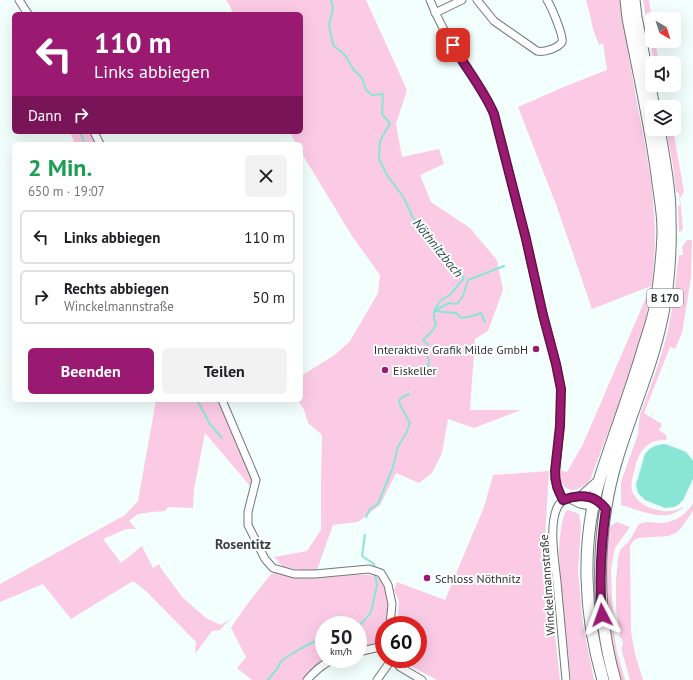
<!DOCTYPE html>
<html lang="de">
<meta charset="utf-8">
<style>
body{margin:0;font-family:"PT Sans",sans-serif;background:#f2f2f2;color:#202124;height:100vh;display:flex;flex-direction:column;font-size:15px;white-space:nowrap}
*{box-sizing:border-box;margin:0}
p{font-size:13px;color:#757577}
.icon{flex:none;width:22px;height:22px;fill:none;stroke:currentColor;stroke-width:2;stroke-linecap:round;stroke-linejoin:round}
.map{position:relative;flex:1;overflow:hidden}
.side{position:absolute;left:12px;top:142px;width:291px;height:260px;display:flex;flex-direction:column;background:#fff;border-radius:6px;box-shadow:0 4px 16px #0002}
.side>*{flex:none}
.top-card{position:absolute;left:12px;top:12px;width:291px;height:122px;border-radius:6px;box-shadow:0 4px 16px #0002;background:#991a70;color:#fff;overflow:hidden}
.needle{width:26px;rotate:141deg}
.tools{position:absolute;left:645px;top:12px;display:grid;gap:8px}
.tools a{display:grid;place-items:center;width:36px;height:36px;border-radius:6px;background:#fff;box-shadow:0 4px 16px #0002;font-size:20px}
.speed{position:absolute;left:315px;top:616px;display:flex;gap:8px;font-size:20px;font-weight:700;text-align:center}
.speed>*{display:grid;place-content:center;width:52px;height:52px;border-radius:50%;background:#fff;box-shadow:0 4px 16px #0002;line-height:1}
.speed small{font-size:10px;font-weight:400}
.speed .limit{border:6px solid #d22;background:#fff;color:#111}
.pin{position:absolute;display:grid;place-items:center;width:34px;height:34px;color:#fff;margin:-17px;border-radius:8px;box-shadow:0 2px 6px #0006}
.me{position:absolute;width:44px;margin:-22px;rotate:356deg;stroke-linejoin:round;filter:drop-shadow(0 0 3px #0008)}
.turn{display:flex;align-items:center;gap:14px;height:84px;padding:0 16px;font-size:18px}
.turn .icon{width:52px;height:52px;stroke-width:2.5}
.turn b{display:block;font-size:28px;line-height:34px}
.then{display:flex;align-items:center;height:38px;padding:0 16px;background:#0003;gap:8px;font-size:15px}
.round{display:grid;place-items:center;flex:none;width:42px;height:42px;border-radius:6px;background:#f2f2f2}
.overview{display:flex;align-items:center;justify-content:space-between;height:68px;padding:0 16px}
h1{font-size:24px;font-weight:700;line-height:30px;color:#1e9e55}
.primary-button{display:flex;gap:8px;margin-top:auto;padding:8px 16px}
.primary-button a{flex:1;height:46px;border-radius:6px;background:#991a70;color:#fff;font-size:16px;font-weight:700;line-height:46px;text-align:center}
.primary-button a+a{background:#f2f2f2;color:#202124}
ul{padding:0;list-style:none}
li{display:flex;align-items:center;gap:12px;height:54px;margin:0 8px 6px;padding:0 8px;border:2px solid #e0e0e0;border-radius:6px}
li div{flex:1}
li b{display:block;font-size:15px}
li em{font-style:normal}
.map>svg:first-child{display:block}
.green{fill:#fbcbe5}
.water{fill:#89e6d5}
.lines{fill:none;stroke-linecap:round;stroke-linejoin:round}
.stream{stroke:#89e6d5;stroke-width:2}
.street-casing{stroke:#6f7976;stroke-width:9}
.primary-casing{stroke:#6f7976;stroke-width:13}
.street{stroke:#fff;stroke-width:7}
.primary{stroke:#fff;stroke-width:11}
.route-casing{stroke:#631149;stroke-width:10}
.route{stroke:#991a70;stroke-width:7}
.poi-dot{fill:#991a70;stroke:#fff;stroke-width:1.5}
.labels{text-anchor:middle;dominant-baseline:central;stroke-width:4;stroke-linejoin:round;paint-order:stroke}
.shield{fill:#fff;stroke:#6d7170;stroke-width:1}
.shield-label{font-size:11px;font-weight:bold;fill:#2f3433}
.poi-label{font-size:12px;fill:#2f3433;stroke:#fff;text-anchor:start}
.street-label{font-size:12px;fill:#2f3433;stroke:#fff}
.water-label{font-size:13px;font-style:italic;fill:#224c45;stroke:#fff}
.quarter-label{font-size:14px;font-weight:bold;fill:#3a4341;stroke:#fff}
</style>
<div class="map">
<svg width="693" height="680" viewBox="0 0 693 680">
<rect width="100%" height="100%" fill="#f3fffc"/>
<path class="green" d="M226,0H366L407,90L396,124L402,157L439,149L444,164L420,175L431,202L470,228L497,260L503,290L488,331L475,339L470,410H521L474,428L448,419L442,453L432,473L419,483L396,473L380,505L358,522L333,525L317,570L307,571L283,567L274,557L307,551L321,530V481L322,435L308,423L304,410L298,400H301V376L336,354L350,341L378,293L380,275L352,236L301,152V144H296L290,132H301V14H233L230,6Z
M586,0H621C625,27 628,54 633,81C642,132 655,184 655,236C655,269 650,303 642,335C635,357 627,379 620,401C610,427 600,454 590,480C582,490 566,496 561,480C560,477 560,473 560,470L567,472L583,444L651,286L592,309L557,207L518,107L566,86L607,70L603,43L599,45L593,29L590,15Z
M643,0H649L652,21V41H655L659,63H654Z
M666,129H673L684,192L680,198L683,228L682,231L679,232L678,206L680,205L679,193L676,192L673,166Z
M70,132H90L96,144H75Z
M687,240H692L691,278L682,333L675,349L670,347L644,413L662,424L659,430L666,435L667,438L666,440C645,439 638,454 634,472C632,479 630,486 633,493C638,503 648,508 658,510C667,512 675,512 682,507L683,508C678,511 674,514 668,515C654,517 635,509 621,505V482L638,434L639,422L640,415C649,391 658,367 665,342C672,316 675,288 678,261L679,255H683L682,247Z
M156,400H218L253,478L250,486L205,433L194,489L193,508L168,507L165,511L152,512L138,514L129,521L136,529H126L103,539L121,563L142,546L153,568L159,564L162,570L183,598L206,618L221,625L230,619L220,630L212,631L195,654L196,642L146,591L133,581L71,619L43,584L0,602V584L125,515L138,501Z
M549,471L545,539L547,561L560,680H437L403,662L400,659H418V625H397L399,601L394,590L397,582L445,600L484,507L493,475Z
M693,503V511L681,528L676,533L668,536L639,538L634,540L630,546L631,631L635,654L643,680H630L621,648L623,645L622,639L620,638L616,608V581L618,558L620,550L630,540L638,525C645,520 652,523 659,523C674,523 686,515 693,503Z
M567,510H569L579,514L581,527L578,571L583,625L594,680H571C567,638 561,597 559,555C559,546 561,516 567,510Z
M617,522L630,527L615,548L611,569L612,598L614,633L617,652L625,680H620C612,646 605,611 605,575C605,559 607,542 610,526Z
M278,572C303,585 341,573 369,575C373,575 377,577 381,578C389,595 389,606 388,625H384V642L358,649V625H324V659H329L305,680H252L237,668L246,657L231,628L245,607L271,574Z"/>
<path class="water" d="M663,444L668,445L686,452L693,461V479L683,500L678,505L674,507L665,508L645,500L638,493L636,485L645,454C649,448 655,445 663,444Z"/>
<g class="lines">
<path class="stream" d="M331,0L333,9L329,25L333,45L345,55L353,69L362,78L366,90L372,95L383,94L382,114L390,123L380,141L379,159L387,175L404,198L413,218L449,258L450,267L459,270L464,278L450,295L440,301L434,311
M80,132L85,144
M436,310L449,303L457,304L463,296L468,280L504,266
M413,377L428,370L429,359L424,352L428,345L423,340L433,330L436,324L434,318V311L456,313L461,318L472,316L481,313L485,322
M197,400L210,424L222,438
M366,517L370,509L378,504L393,467L398,446L406,434L410,423L400,405L399,400L403,397L409,394
M365,535L362,556L374,564L375,569
M358,626L364,621L371,612L377,585L375,574
M268,680L277,669L281,661L298,650L321,638L324,637"/>
<defs>
<path id="street" d="M19,0L28,14
M430,0C438,20 449,40 460,58C472,76 486,94 494,114L526,239L543,315L556,364L561,389L560,426L555,478L557,488L563,500
M477,0L494,21L537,51C542,52 547,51 552,49C556,47 560,46 562,42C564,36 551,6 547,0
M435,13L462,0
M94,132L100,144
M222,400L256,480L248,512V525L265,559L273,568L294,574H315L369,569L381,573L388,585L392,604L390,625
M580,496L599,479
M570,499L580,504L596,507
M358,652L384,646
M394,659L400,667L422,680
M307,680C315,671 323,663 335,659
M377,680L392,659
M566,680C563,647 560,615 557,582C555,562 548,524 558,506C562,499 569,498 576,497C589,495 598,500 606,509"/>
<path id="primary" d="M634,0L636,17L654,107
M603,680C584,615 580,541 601,475C615,432 631,390 644,346C649,330 655,314 657,297C660,275 663,252 663,229C663,211 659,193 657,175C650,122 638,70 628,18L626,0
M615,680C595,611 596,528 617,459C631,412 652,367 662,318C669,285 671,252 670,219C670,211 670,203 669,195C667,173 663,151 659,129"/>
</defs>
<use href="#street" class="street-casing"/>
<use href="#primary" class="primary-casing"/>
<use href="#street" class="street"/>
<use href="#primary" class="primary"/>
</g>
<g class="lines">
<defs>
<path id="route" d="M453,45C466,69 484,90 494,114L526,239L543,315L556,364L561,389L560,426L555,471C555,483 558,490 563,500C573,496 587,494 596,500C600,502 603,506 606,509C601,544 599,579 602,615"/>
</defs>
<use href="#route" class="route-casing"/>
<use href="#route" class="route"/>
</g>
<g class="poi-dot">
<circle cx="536" cy="349" r="4"/>
<circle cx="385" cy="370" r="4"/>
<circle cx="427" cy="578" r="4"/>
</g>
<g class="labels">
<rect class="shield" x="647" y="289" width="36" height="18" rx="3"/>
<g class="shield-label">
<text x="665" y="298">B 170</text>
</g>
<g class="poi-label">
<text x="528" y="349" text-anchor="end">Interaktive Grafik Milde GmbH</text>
<text x="393" y="370">Eiskeller</text>
<text x="435" y="578">Schloss Nöthnitz</text>
</g>
<g class="street-label">
<text transform="translate(547 585) rotate(-94)">Winckelmannstraße</text>
</g>
<g class="water-label">
<text transform="translate(438 248) rotate(51)">Nöthnitzbach</text>
</g>
<g class="quarter-label">
<text x="243" y="544">Rosentitz</text>
</g>
</g>
</svg>
<div class="tools">
<a><svg class="needle" viewBox="-14 -14 28 28"><path d="M0-13l5 13h-10z" fill="#e53935"/><path d="M0 13l5-13h-10z" fill="#757577"/></svg></a>
<a><svg class="icon" aria-label="sound" viewBox="0 0 24 24"><path d="M4 9h4l5-4v14l-5-4H4zM17 9q2 3 0 6"/></svg></a>
<a><svg class="icon" aria-label="layers" viewBox="0 0 24 24"><path d="M12 4l9 5-9 5-9-5zM3 14l9 5 9-5"/></svg></a>
</div>
<div class="speed"><div>50<small>km/h</small></div><div class="limit">60</div></div>
<div class="pin" style="left:453px;top:45px;background:#d93025"><svg class="icon" aria-label="arrive" viewBox="0 0 24 24"><path d="M6 21V4h12l-3 4 3 4H6"/></svg></div>
<svg class="me" style="left:602px;top:615px" viewBox="-20 -20 40 40"><path d="M0-17L14 15 0 8-14 15z" fill="#991a70" stroke="#fff" stroke-width="4"/></svg>
<div class="top-card">
<div class="turn"><svg class="icon" aria-label="left" viewBox="0 0 24 24"><path d="M17 20v-9H6M10 6l-5 5 5 5"/></svg><div><b>110 m</b>Links abbiegen</div></div>
<div class="then">Dann<svg class="icon" aria-label="right" viewBox="0 0 24 24"><path d="M7 20v-9h11M14 6l5 5-5 5"/></svg></div>
</div>
<section class="side">
<div class="overview"><div><h1>2 Min.</h1><p>650 m · 19:07</p></div><a class="round"><svg class="icon" aria-label="close" viewBox="0 0 24 24"><path d="M6 6l12 12M18 6L6 18"/></svg></a></div>
<ul>
<li><svg class="icon" aria-label="left" viewBox="0 0 24 24"><path d="M17 20v-9H6M10 6l-5 5 5 5"/></svg><div><b>Links abbiegen</b></div><em>110 m</em></li>
<li><svg class="icon" aria-label="right" viewBox="0 0 24 24"><path d="M7 20v-9h11M14 6l5 5-5 5"/></svg><div><b>Rechts abbiegen</b><p>Winckelmannstraße</p></div><em>50 m</em></li>
</ul>
<div class="primary-button"><a>Beenden</a><a>Teilen</a></div>
</section>
</div>
